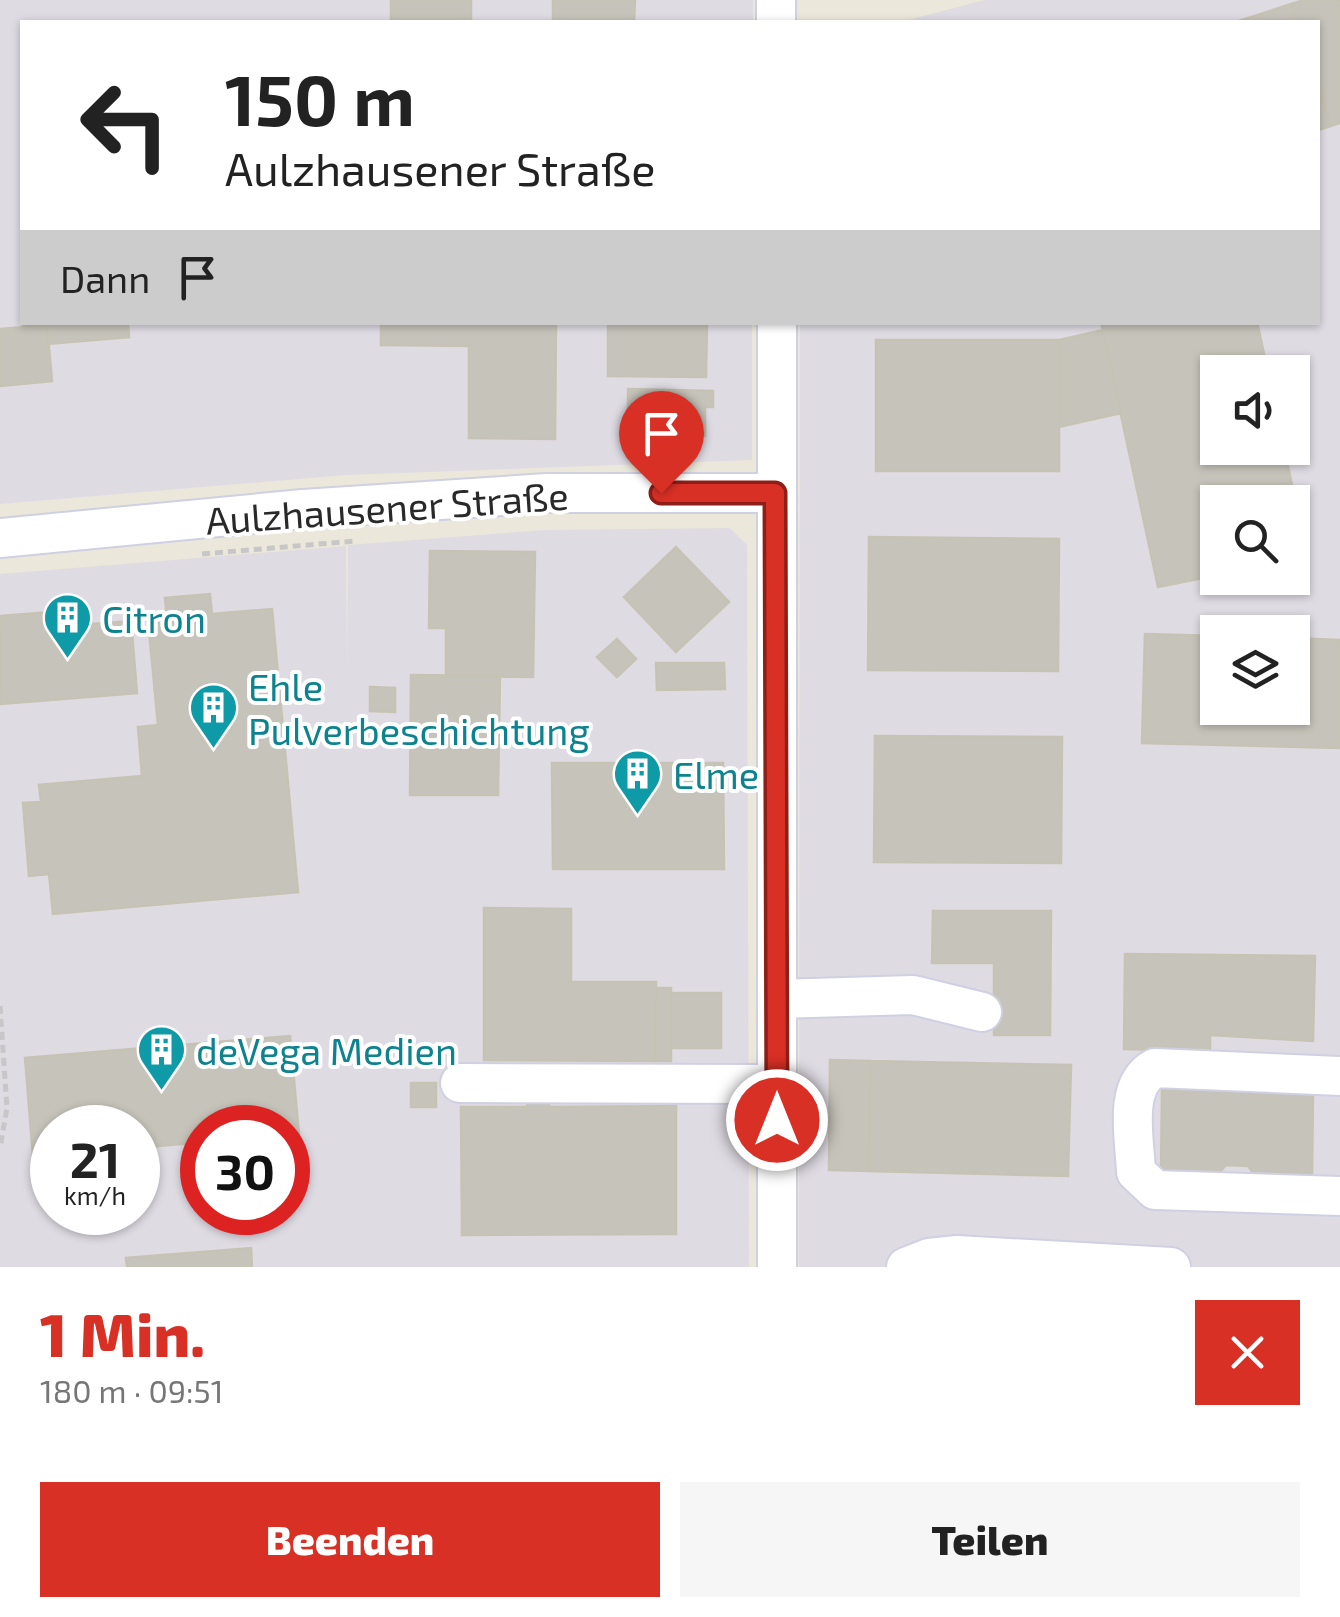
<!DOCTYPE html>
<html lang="de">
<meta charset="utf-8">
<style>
body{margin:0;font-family:"Exo 2",sans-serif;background:#f6f6f6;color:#222;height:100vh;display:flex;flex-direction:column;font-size:38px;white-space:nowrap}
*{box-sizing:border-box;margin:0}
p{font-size:32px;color:#767676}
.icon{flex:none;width:55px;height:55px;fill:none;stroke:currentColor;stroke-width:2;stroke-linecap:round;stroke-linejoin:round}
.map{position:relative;height:1267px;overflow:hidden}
.side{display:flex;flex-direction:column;background:#fff;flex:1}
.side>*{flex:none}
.banner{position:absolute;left:20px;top:20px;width:1300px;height:305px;border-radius:0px;box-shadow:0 2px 8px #0004;background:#fff;color:#222;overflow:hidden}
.controls{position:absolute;left:1200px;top:355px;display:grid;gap:20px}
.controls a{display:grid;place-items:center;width:110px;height:110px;border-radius:0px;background:#fff;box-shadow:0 2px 8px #0004;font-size:50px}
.speed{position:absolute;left:30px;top:1105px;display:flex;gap:20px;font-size:50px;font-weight:700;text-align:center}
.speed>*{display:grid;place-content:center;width:130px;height:130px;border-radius:50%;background:#fff;box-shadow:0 2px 8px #0004;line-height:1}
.speed small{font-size:25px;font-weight:400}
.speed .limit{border:15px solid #d22;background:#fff;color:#111}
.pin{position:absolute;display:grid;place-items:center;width:85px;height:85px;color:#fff;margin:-102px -42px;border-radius:50% 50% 50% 0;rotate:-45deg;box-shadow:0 0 10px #0007}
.pin .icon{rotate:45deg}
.me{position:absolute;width:110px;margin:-55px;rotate:0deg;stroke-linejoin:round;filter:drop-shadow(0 0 8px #0008)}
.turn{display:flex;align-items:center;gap:35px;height:210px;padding:0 40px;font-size:45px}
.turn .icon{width:130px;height:130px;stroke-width:2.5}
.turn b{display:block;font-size:70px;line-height:85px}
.then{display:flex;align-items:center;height:95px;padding:0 40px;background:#0003;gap:20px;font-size:38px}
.round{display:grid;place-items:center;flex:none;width:105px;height:105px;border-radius:0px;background:#f6f6f6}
.headline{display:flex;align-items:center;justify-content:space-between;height:170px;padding:0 40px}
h1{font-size:60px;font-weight:800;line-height:75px;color:#d93025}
.action{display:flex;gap:20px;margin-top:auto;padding:20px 40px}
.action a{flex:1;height:115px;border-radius:0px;background:#d93025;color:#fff;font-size:40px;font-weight:800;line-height:115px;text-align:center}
.action a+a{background:#f6f6f6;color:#222}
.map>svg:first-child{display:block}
.industrial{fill:#dfdbe3;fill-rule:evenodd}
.building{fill:#c6c3ba;stroke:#c6c3b4;stroke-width:2.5}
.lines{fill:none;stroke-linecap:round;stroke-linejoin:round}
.minor-casing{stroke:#cfd0e2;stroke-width:42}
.path{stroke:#c7c7c7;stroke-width:5;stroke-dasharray:8 5;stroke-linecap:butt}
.minor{stroke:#fff;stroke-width:38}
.route-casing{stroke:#8d1f18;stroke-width:25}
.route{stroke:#d93025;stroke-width:18}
.labels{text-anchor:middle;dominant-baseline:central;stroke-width:8;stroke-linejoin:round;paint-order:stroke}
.street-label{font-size:38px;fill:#292929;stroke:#fff}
.culture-label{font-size:38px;fill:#0d838f;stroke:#fff;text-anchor:start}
</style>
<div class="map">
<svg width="1340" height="1267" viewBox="0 0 1340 1267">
<rect width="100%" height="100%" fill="#ebe7da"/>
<path class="industrial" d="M0,0H753V22H22V322L752,323V460L346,475L0,504Z
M985,0H1340V1267H799L800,323L1318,322V22H900ZM1218,372H1292V448H1218ZM1218,502H1292V578H1218ZM1218,632H1292V708H1218Z
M730,528L747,545L749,1267H0V574L346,546L347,671L348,545L545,530ZM52,1128H138V1212H52ZM202,1128H288V1212H202Z"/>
<path class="building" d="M391,0H471V22H391Z
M553,0H635L634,22H553Z
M1304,0H1340V123L1331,126L1318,85V22H1297L1291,4Z
M1291,4L1297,22H1236Z
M1318,85L1331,126L1318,130Z
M22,313V322H128L129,337L48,344L47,325L23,327Z
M381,322H556L555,439L469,438V346L381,345Z
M608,322H707L706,377L608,376Z
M1101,322H1257L1268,372H1218V448H1284L1307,555L1292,559V502H1218V575L1158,587Z
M47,325L52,381L0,386V329Z
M1103,330L1121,413L1059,427V340Z
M876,340H1059V471H876Z
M628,389L713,391V407H705V436L668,435V425L628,424Z
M869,537L1059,539L1058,671L868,670Z
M676,547L729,602L676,652L624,597Z
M430,551L535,552L533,677L446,676V628H429Z
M210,594L212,614L272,609L298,892L53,914L49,874L29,876L23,803L41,802L39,785L142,776L138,727L158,725L148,620L167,618L165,598Z
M50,612L51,627L131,621L137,693L1,704L0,616Z
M1145,634L1218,636V708H1292V638L1340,640V748L1142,743Z
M617,639L636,659L617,677L597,657Z
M656,663H724L725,689L657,690Z
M411,675L500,676L498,795H410Z
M370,687L395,688V712L370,711Z
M875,736L1062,737L1061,863L874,862Z
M552,763H723L724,869H553Z
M484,908L571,909V982H656L655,1061L484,1060Z
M933,911H1051L1050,1035H994V963H932Z
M1125,954L1315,956L1313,1041L1210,1035V1051L1124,1049Z
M656,988H671V1061H655Z
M671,993H721V1048H671Z
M290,1036L299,1134L288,1135V1128H202V1142L138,1148V1128H52V1155L33,1156L25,1058Z
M830,1060L870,1061L869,1171L829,1170Z
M870,1061L1071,1065L1068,1176L869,1171Z
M411,1083H436V1107H411Z
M527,1088L549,1089V1107L676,1106V1234L462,1235L461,1107H527Z
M1162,1088L1313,1090L1312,1176L1255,1175L1248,1166L1226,1165L1218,1174H1161Z
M251,1248L252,1267H127L126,1258Z"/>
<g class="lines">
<defs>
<path id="minor" d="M776,22V0
M777,322V1267
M0,538L303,509L547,493H775
M777,999L913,995L982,1012
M1340,1076L1155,1068C1122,1085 1135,1140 1136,1172L1155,1190L1340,1196
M460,1083L777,1084
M906,1267L929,1258L957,1255L1171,1267"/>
</defs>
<use href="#minor" class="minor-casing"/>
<path class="path" d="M202,554L355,541
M0,1006L7,1108L0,1148"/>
<use href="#minor" class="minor"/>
</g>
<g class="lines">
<defs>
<path id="route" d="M661,493H775L777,1120"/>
</defs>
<use href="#route" class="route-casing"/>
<use href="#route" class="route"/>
</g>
<defs>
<symbol id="building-pin" viewBox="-11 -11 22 30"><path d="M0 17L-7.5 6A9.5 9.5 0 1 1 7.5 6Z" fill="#0f9aa8" stroke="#fff"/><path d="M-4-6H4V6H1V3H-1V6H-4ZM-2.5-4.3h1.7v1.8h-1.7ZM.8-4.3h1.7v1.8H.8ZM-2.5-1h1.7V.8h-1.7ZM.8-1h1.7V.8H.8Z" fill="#fff"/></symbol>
</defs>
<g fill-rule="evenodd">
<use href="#building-pin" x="40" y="590" width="55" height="75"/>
<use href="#building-pin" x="186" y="680" width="55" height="75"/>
<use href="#building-pin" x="610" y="746" width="55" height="75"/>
<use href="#building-pin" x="134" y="1022" width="55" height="75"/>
</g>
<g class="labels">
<g class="street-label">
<text transform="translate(387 507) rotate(-4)">Aulzhausener Straße</text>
</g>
<g class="culture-label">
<text x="102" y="618">Citron</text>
<text x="248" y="686">Ehle<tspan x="248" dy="44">Pulverbeschichtung</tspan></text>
<text x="673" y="774">Elme</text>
<text x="196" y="1050">deVega Medien</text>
</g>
</g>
</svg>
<div class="controls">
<a><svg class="icon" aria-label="sound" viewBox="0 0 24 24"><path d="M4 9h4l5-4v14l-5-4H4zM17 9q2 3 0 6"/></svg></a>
<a><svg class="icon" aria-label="search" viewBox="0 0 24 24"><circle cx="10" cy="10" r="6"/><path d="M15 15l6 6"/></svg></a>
<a><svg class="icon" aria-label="layers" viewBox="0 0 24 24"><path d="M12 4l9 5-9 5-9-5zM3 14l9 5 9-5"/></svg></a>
</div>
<div class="speed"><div>21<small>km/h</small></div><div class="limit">30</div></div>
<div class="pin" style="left:661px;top:493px;background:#d93025"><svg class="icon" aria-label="arrive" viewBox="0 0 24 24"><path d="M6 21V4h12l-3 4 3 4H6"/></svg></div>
<svg class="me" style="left:777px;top:1120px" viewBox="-20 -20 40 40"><circle r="17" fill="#d93025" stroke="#fff" stroke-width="3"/><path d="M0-11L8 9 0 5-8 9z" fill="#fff"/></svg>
<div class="banner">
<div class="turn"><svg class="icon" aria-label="left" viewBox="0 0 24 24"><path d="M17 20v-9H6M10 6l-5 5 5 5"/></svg><div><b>150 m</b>Aulzhausener Straße</div></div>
<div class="then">Dann<svg class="icon" aria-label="arrive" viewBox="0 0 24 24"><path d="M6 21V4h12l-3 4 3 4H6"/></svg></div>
</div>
</div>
<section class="side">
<div class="headline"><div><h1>1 Min.</h1><p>180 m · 09:51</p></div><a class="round" style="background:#d93025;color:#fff"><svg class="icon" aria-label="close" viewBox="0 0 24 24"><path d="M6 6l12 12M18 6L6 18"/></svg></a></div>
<div class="action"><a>Beenden</a><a>Teilen</a></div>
</section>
